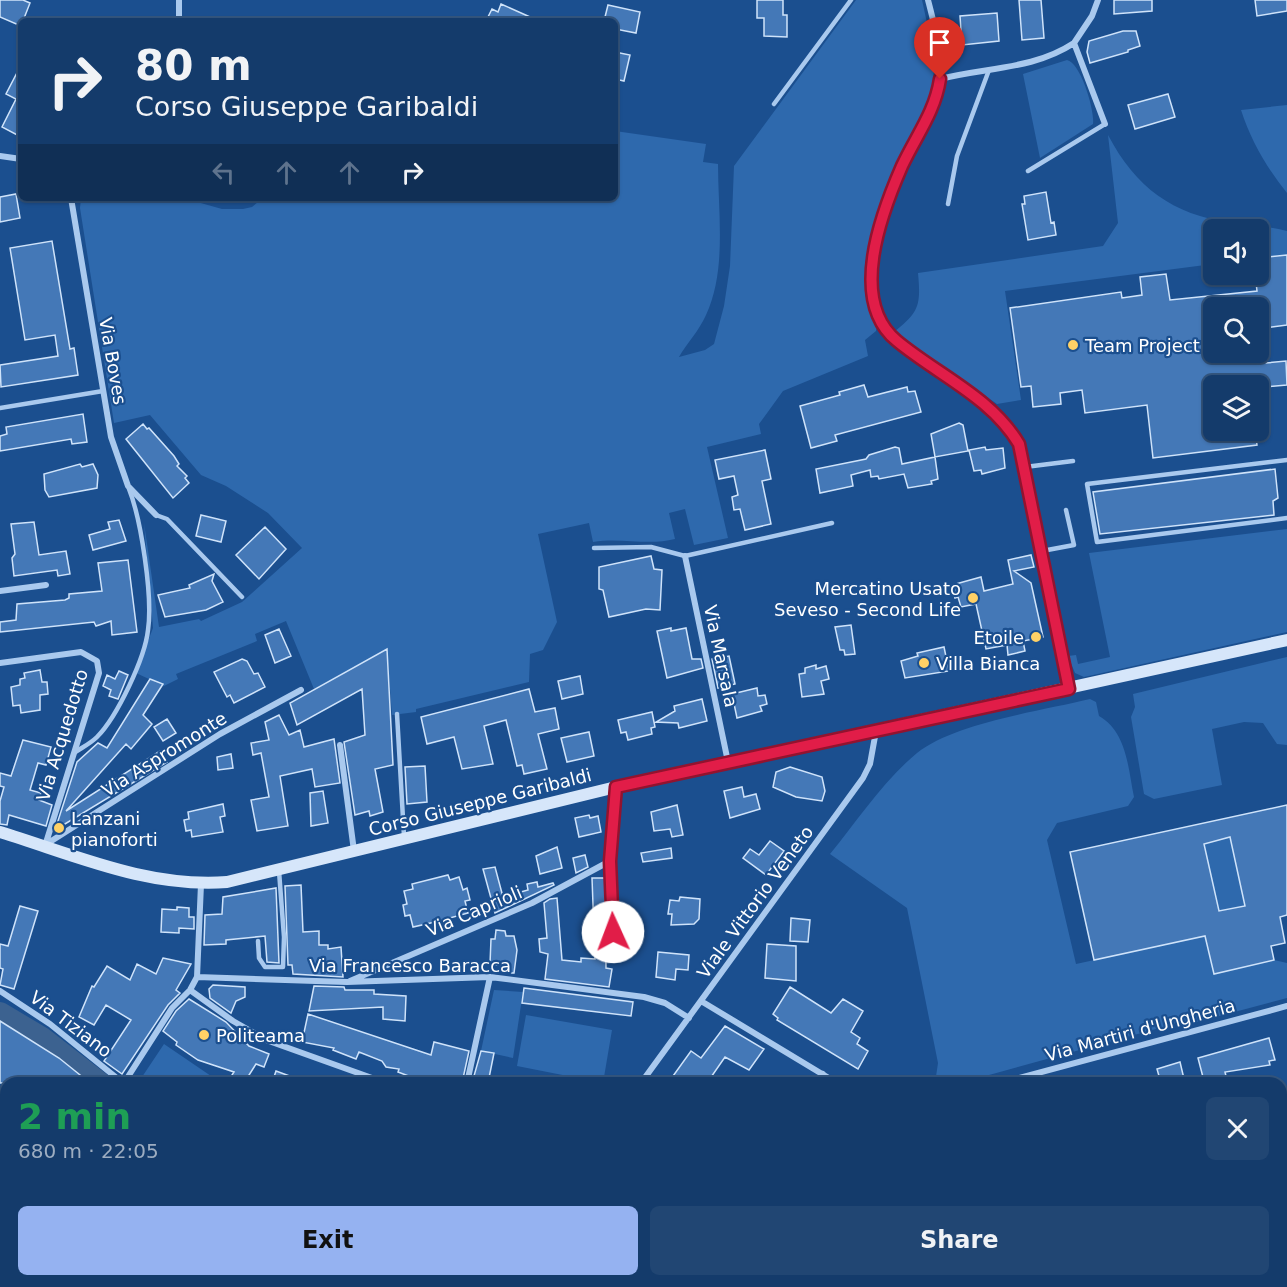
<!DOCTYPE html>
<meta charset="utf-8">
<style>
body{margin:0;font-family:"DejaVu Sans",sans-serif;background:#214673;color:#f1f3f6;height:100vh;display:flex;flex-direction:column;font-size:22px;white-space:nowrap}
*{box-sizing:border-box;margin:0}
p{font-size:20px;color:#9dadc1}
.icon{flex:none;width:33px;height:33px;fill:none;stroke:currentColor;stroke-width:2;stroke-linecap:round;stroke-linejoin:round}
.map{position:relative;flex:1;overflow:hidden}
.sheet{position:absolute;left:0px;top:1077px;width:1287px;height:210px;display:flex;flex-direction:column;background:#143b6b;border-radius:18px 18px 0 0;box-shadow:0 2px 4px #0004,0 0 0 2px #33557e}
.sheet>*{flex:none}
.guide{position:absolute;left:18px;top:18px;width:600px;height:183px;border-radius:9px;box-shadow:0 2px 4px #0004,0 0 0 2px #33557e;background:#143b6b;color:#f1f3f6;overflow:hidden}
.tools{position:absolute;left:1203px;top:219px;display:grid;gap:12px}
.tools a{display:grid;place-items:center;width:66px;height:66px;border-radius:9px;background:#143b6b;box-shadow:0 2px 4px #0004,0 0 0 2px #33557e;font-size:30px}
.pin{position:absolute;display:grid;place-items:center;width:51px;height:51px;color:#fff;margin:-62px -26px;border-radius:50% 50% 50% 0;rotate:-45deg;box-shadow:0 0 6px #0007}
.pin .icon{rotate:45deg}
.me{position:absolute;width:66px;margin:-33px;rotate:358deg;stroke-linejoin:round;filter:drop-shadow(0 0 4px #0008)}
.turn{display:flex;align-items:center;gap:21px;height:126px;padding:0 18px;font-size:27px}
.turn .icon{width:78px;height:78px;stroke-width:2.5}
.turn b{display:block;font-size:42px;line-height:51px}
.lanes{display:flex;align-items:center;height:57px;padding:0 18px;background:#0003;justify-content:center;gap:30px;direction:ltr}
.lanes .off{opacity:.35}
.round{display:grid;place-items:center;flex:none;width:63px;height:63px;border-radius:9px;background:#214673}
.headline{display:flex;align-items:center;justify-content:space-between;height:102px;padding:0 18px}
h1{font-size:36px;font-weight:700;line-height:45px;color:#1e9e55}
.action{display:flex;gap:12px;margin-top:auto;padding:12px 18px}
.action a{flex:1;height:69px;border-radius:9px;background:#95b2f1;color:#111;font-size:24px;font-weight:700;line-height:69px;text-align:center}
.action a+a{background:#214673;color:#f1f3f6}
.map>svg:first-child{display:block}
.green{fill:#2e69ad}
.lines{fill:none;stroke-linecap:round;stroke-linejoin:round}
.river{stroke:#3c6290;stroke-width:22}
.building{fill:#4478b7;stroke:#cfe3fa;stroke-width:1.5;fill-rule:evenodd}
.lane{stroke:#a9c9ee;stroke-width:4.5}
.street{stroke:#a9c9ee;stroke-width:6}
.secondary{stroke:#d6e6fa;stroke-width:12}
.route-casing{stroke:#92132f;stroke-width:15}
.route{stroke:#e11d48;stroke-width:10}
.poi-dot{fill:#ffd166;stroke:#1b4f8f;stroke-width:2}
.labels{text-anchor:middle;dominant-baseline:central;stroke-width:4.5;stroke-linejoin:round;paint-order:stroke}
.poi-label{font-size:18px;fill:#fff;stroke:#1b4f8f;text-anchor:start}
.street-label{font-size:18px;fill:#fff;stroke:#1b4f8f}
</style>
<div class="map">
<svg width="1287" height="1287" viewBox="0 0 1287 1287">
<rect width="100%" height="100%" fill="#1b4f8f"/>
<path class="green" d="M856,0H922L934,55L933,94L929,106L907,143L869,244L865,264V295L877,325L876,331L865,340L868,356L783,391L759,424L761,434L707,447L728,538L694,545L685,509L669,513L675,539C648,546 620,537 593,542L589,523L538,534L557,622L543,650L530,654L529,682L416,709V712L392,715L387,649L314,689L286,621L255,634L257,641L176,674L178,679L164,686L136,673L153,628L144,523L159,627L199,619L201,621L242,602L302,548L268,513L226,486L201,475L150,415L114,423L80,208L81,198H183L222,209H243L252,207L263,198H615V131L706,144L703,162L718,164C718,213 727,270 706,315C699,331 687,343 679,357L705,350L714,344L724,306L730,266L734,166Z
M1067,60C1081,63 1095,111 1093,124L1040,158L1023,74Z
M1287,105V193C1267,168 1251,141 1241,110Z
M1108,135C1136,188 1172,214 1231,223C1250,226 1269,226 1287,231V255L1259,258L1258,230H1214L1213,264L1005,291L1021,400L997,404L894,332C919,312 921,306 918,273L1103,246L1118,223Z
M1287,529V632L1084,677L1075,673L1068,656L1076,655L1078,664L1110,657L1089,553Z
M1287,657V745L1277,744L1263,723L1244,722L1212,729L1222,785L1154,799L1144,794L1131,717L1135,707L1133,694Z
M1090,699L1096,702L1099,716C1127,732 1128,768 1134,797L1128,806L1057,823L1047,840L1076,964L1205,936L1214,974L1274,960L1287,963V998L1197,1022L1185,1021L971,1080L935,1083L938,1063L907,908L830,854C858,820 883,781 917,753C954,723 1041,711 1090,699Z
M1230,837L1249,922L1239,919L1236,908L1219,911L1204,844Z
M494,990L523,992L513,1058L481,1051Z
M526,1015L612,1030L603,1083L517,1066Z
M164,1044L211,1076L207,1083H138Z
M1281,1263L1287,1268V1287H1134L1149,1281H1281Z
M813,1281H852L894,1287H854Z
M999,1281H1081L1054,1287H988Z"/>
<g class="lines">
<path class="river" d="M0,1013L42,1038L100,1083
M1281,1249L1287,1254
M469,1281L472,1284
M1100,1287L1120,1281"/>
</g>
<path class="building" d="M0,0H23L30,3L21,26L0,17Z
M757,0H783V15H787V37L764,36V18H757Z
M1019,0H1041L1044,38L1022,40Z
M1114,0H1152V11L1114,14Z
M1255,0H1287V11L1257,16Z
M501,4L539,21H486L492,9L498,12Z
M608,5L640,12L636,33L615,29V21H604Z
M997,13L999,41L962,45L960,16Z
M1123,31H1136L1140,46L1128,50V52L1090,63L1087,52L1089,41Z
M615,52L630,55L624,81L615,79Z
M21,65V137L2,127L16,99L6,94Z
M1168,94L1175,117L1135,129L1128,105Z
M1046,192L1051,223L1054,222L1056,235L1028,240L1022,204H1025L1024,196Z
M16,194L20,218L0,222V197Z
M52,241L70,349L74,348L78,375L1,387L0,365L58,356L55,335L25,340L10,248Z
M1287,255V325L1258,329V308H1214V352H1264L1266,363L1286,361L1287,385L1265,387L1214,386V430H1255L1257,445L1153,458L1147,405L1085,413L1082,390L1060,393L1061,404L1033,407L1031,386L1021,387L1010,308L1121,292L1122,298L1142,295L1140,277L1166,274L1170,300L1257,291L1255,274H1258V258Z
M864,385L868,397L907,387L908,392L915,391L921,412L835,435L837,441L811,448L800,406L840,395L839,392Z
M83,414L87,442L72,444L71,439L0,451V436L7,434L6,427Z
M959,423L963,425L968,451L935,457L931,434Z
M143,424L147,429L149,428L174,456L179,464L177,466L187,476L185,478L189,483L173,498L126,439Z
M895,447L899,448L902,464L935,457L938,479L931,481L932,484L908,488L904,474L879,479L878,476L871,477L870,470L851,475L853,486L820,493L816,469L866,459L869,455Z
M985,447L986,450L1003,448L1005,468L982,474L981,470L974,471L969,450Z
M765,450L771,479L762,481L771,524L745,530L740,509L734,510L732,497L738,495L734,476L719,479L715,460Z
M80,464L82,467L93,464L98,475L97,488L49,497L45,490L44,474Z
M1275,469L1278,498L1273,501L1274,515L1100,534L1093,492Z
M201,515L226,521L221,542L196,536Z
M119,520L126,541L93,550L89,535L110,529L108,522Z
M34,522L39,555L66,551L70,574L58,576L57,570L14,576L12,558L15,554L11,524Z
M265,527L286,549L259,579L236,555Z
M1031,555L1034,567L1014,571L1031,583L1043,637L1023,641L1025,651L1008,655L1007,645L986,649L976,604L961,607L958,597L955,598L952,585L981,577L984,591L1013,584L1008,560Z
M651,556L654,569L662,570L660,610L646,609L609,617L603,590L599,589V567Z
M128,560L137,632L112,635L111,621L96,626L94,622L0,632V622L16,620L17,604L65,600L69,598V594L102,591L98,563Z
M214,574L212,581L223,602L206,610L165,617L158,595L190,588L189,585Z
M851,625L855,654L845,655L844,650H840L835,627Z
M671,628V631L686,628L692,659H701L703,668L667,678L657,631Z
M279,629L291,656L275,663L265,635Z
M944,647L949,671L905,678L901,661L918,656L917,653Z
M387,649L393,765L375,769L383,812L370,816L369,811L355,815L344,742L365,735L362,689L297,725L290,703Z
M729,656L735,684L718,688L712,659Z
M242,659L247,661L254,674L258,673L265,687L234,703L230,695L227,697L214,672Z
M816,665V669L826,666L829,679L821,681L824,694L802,697L799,674L805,673V668Z
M40,670L42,682H47L48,694L40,695V710L21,713L20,705L13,706L11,687L20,685V679L25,678L24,673Z
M119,671L128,675L118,699L109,696L111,690L103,686L107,675L115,679Z
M580,676L583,694L562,699L558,681Z
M150,679L163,684L143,715L152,724L131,749L126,744L66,811L160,751L167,762L55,830L77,762L98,743L107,748Z
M757,688L758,696L765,695L767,704L760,706L762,711L737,718L732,694Z
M529,689L535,712L555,708L559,729L538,734L547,769L524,774L522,765L517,766L506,720L484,726L493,764L462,769L454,737L427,744L421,717Z
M702,699L707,721L679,728L678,723L656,722L675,711L674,706Z
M652,712L655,727L651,728L652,734L628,740L626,732L621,733L618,720Z
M279,715L289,735L300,730L304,747L334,739L340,783L315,787L312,769L280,776L288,826L257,831L251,800L269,797L261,753L253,755L251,743L269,740L265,722Z
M167,719L176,733L163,741L154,727Z
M589,732L594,756L567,762L561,738Z
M23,740L51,747L46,765L38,763L30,790L41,793L39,800L52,805L46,826L9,815L7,825L0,824V801L4,787L0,786V773L11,776Z
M231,754L233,768L218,770L217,757Z
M425,766L427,802L407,804L405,767Z
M790,767L822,777L825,791L822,801L796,797L773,787L776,772Z
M742,787L744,797L756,794L760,809L730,818L724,791Z
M323,791L328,823L311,826L310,793Z
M223,804L225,816L220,817L223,832L192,837L191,830L186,831L184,820L189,819L188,812Z
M677,805L683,835L672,837L670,829L654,831L651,812Z
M1287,805V915L1280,917L1285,943L1271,946L1274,960L1214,974L1205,936L1094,960L1070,852ZM1230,837L1245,906L1219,911L1204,844Z
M589,815L590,818L598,816L601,832L579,837L575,818Z
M770,841L784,851L766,875L743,858L750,849L759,855Z
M557,847L562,868L540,874L536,856Z
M671,848L672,858L643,862L641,853Z
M585,855L588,867L576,873L573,858Z
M495,867L503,897L528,890L527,884L537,882L538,887L553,883L554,885L495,913L483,869Z
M448,875L450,880L459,877L463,890L467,888L470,900L465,901L468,913L446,919L447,924L436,927L435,922L413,927L410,915L405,916L403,905L407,904L404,891L413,889L412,884Z
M592,878H605L606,968L612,969L609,987L545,979L548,954L540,952L539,939L547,938L544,903L550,899L557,898L562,960L581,962V958L595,959Z
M301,885L303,932L319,931V945H328V949L341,947L343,977L293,974L292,965H288L285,886Z
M276,888L279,963L267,962L265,936L226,940V944L204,945L205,915L222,914L223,897Z
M680,897L700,899L699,919L694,924L671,925L672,914H668L670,900L679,901Z
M20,906L38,911L14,989L0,985L3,969L0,968V944L8,946Z
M177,907L189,908V917H194V929L179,928V933L161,932L162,909L177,910Z
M791,918L810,920L808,942L790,941Z
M496,930L505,931L506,936H514L517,950L514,973H504L505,966L490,964L491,939H495Z
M767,944L796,946V981L765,978Z
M658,952L689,955L688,970L676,969L675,980L656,977Z
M163,958L191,964L176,990L180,993L168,1005L122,1074L104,1061L131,1020L106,1005L94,1025L79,1017L92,986L94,987L107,966L130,980L137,964L156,974Z
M213,985L245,987V997L236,1001L231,1013L210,998L209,989Z
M314,986L344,987L345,990H374V994L406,996L405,1021L383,1019V1007L309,1011Z
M790,987L831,1013L843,999L863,1011L851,1032L860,1038L857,1044L868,1051L858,1069L777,1020L778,1018L773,1014Z
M524,988L633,1002L631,1016L522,1003Z
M189,999L226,1022L249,1046L269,1054L264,1067L256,1064L244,1083H237L230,1078L234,1072L198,1060L176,1045L177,1042L163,1031L176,1011Z
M308,1014L431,1055L434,1042L469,1051L462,1083H427L398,1072L399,1069L386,1067L382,1061L359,1052L356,1059L333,1050L334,1048L302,1042Z
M0,1021L59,1058L90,1083H0Z
M725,1026L764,1049L749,1070L725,1057L707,1083H668L691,1051L701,1058Z
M1269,1038L1275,1060L1269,1061L1270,1065L1225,1072L1226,1076L1204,1081L1198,1058Z
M481,1051L494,1053L488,1083H472Z
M1180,1062L1185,1083H1161L1157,1069Z
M276,1071L306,1082V1083H272Z"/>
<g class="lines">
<path class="lane" d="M774,104L851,0
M1028,171L1105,124
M948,204L957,156L989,70
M0,408L103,391
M1287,460L1087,484L1097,542L1287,518
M1025,467L1073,461
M156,515L167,519L242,597
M594,548L651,547L685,556L832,523
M1042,551L1074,545L1066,510
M397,714L404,836
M74,753C81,748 90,744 97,737C117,717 145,658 148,630C153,597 141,519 129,489
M258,941L259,958L265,967H283L284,937L279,871"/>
<path class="street" d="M928,0C936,31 946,67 937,99C933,115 921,128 913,143C894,183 856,270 877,313C903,369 985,385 1019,444L1069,688
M179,21V0
M1074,43L1092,16L1098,0
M940,79C986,67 1033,70 1074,43L1105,124
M0,156L21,159
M71,198L111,437L128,486L156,515
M685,556L728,762
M0,591L46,585
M0,663L81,652L97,661L99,673L45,846
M340,745L354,851
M45,845L220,734L301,690
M614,956L610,861L616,788
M197,977L347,982L490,977L644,997L665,1003L689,1018
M350,981L532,903L610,861
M190,990L233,1021L266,1040L386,1083
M0,991L50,1024L123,1083
M701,1001L837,1083
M124,1083L172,1008L190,990L197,977L201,884
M467,1083L490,977
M641,1083L863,778L870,764L876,731
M816,1083L823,1074
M1001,1083L1287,1006
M1281,1156L1287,1154
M0,1197L6,1203
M115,1281L124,1287
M49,1287L53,1281
M491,1287L495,1281
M634,1287L636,1281
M734,1287L735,1281"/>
<path class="secondary" d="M0,832C75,855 147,888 227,882L616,787L1287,640"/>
</g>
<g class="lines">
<defs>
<path id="route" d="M613,932L610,861L616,787L1069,689L1019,444C991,397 938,375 897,341C848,301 881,214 902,166C916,136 935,112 940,79"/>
</defs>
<use href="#route" class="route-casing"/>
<use href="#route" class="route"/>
</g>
<g class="poi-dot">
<circle cx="1073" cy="345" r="6"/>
<circle cx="973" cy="598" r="6"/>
<circle cx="1036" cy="637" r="6"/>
<circle cx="924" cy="663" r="6"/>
<circle cx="59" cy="828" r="6"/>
<circle cx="204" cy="1035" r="6"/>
</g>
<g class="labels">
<g class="poi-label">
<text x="1085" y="345">Team Project</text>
<text x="961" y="588" text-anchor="end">Mercatino Usato<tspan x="961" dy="21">Seveso - Second Life</tspan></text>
<text x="1024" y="637" text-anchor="end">Etoile</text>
<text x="936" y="663">Villa Bianca</text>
<text x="71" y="818">Lanzani<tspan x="71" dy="21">pianoforti</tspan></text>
<text x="216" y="1035">Politeama</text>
</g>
<g class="street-label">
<text transform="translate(113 361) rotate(80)">Via Boves</text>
<text transform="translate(721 656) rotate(78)">Via Marsala</text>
<text transform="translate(62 735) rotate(-73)">Via Acquedotto</text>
<text transform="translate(164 754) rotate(-32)">Via Aspromonte</text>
<text transform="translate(480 802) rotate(-14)">Corso Giuseppe Garibaldi</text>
<text transform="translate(755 902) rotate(-54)">Viale Vittorio Veneto</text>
<text transform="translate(474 911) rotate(-23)">Via Caprioli</text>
<text x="410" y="965">Via Francesco Baracca</text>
<text transform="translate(71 1024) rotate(37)">Via Tiziano</text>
<text transform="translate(1140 1030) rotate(-15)">Via Martiri d'Ungheria</text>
</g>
</g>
</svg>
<div class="tools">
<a><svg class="icon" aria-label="sound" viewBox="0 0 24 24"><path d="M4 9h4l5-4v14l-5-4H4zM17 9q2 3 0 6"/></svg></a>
<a><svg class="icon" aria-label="search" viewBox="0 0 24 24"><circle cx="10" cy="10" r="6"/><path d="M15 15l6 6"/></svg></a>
<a><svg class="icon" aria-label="layers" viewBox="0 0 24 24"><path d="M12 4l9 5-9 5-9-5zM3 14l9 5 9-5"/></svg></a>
</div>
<div class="pin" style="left:940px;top:79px;background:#d93025"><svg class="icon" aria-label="arrive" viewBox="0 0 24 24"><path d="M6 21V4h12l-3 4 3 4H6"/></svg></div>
<svg class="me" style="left:613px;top:932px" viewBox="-20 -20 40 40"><circle r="19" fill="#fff"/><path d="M0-13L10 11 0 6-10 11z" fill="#e11d48"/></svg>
<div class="guide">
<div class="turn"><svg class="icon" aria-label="right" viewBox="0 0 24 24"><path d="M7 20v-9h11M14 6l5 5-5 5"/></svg><div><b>80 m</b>Corso Giuseppe Garibaldi</div></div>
<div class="lanes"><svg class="icon off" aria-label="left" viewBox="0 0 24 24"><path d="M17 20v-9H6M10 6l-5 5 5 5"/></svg><svg class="icon off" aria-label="ahead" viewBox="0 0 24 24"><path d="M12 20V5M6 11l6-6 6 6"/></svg><svg class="icon off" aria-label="ahead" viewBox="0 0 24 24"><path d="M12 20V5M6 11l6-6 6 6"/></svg><svg class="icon" aria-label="right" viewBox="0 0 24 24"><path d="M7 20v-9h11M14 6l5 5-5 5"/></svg></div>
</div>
<section class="sheet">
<div class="headline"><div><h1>2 min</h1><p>680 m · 22:05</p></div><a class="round"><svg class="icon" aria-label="close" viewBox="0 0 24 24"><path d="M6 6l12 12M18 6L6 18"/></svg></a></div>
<div class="action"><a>Exit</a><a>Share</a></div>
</section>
</div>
